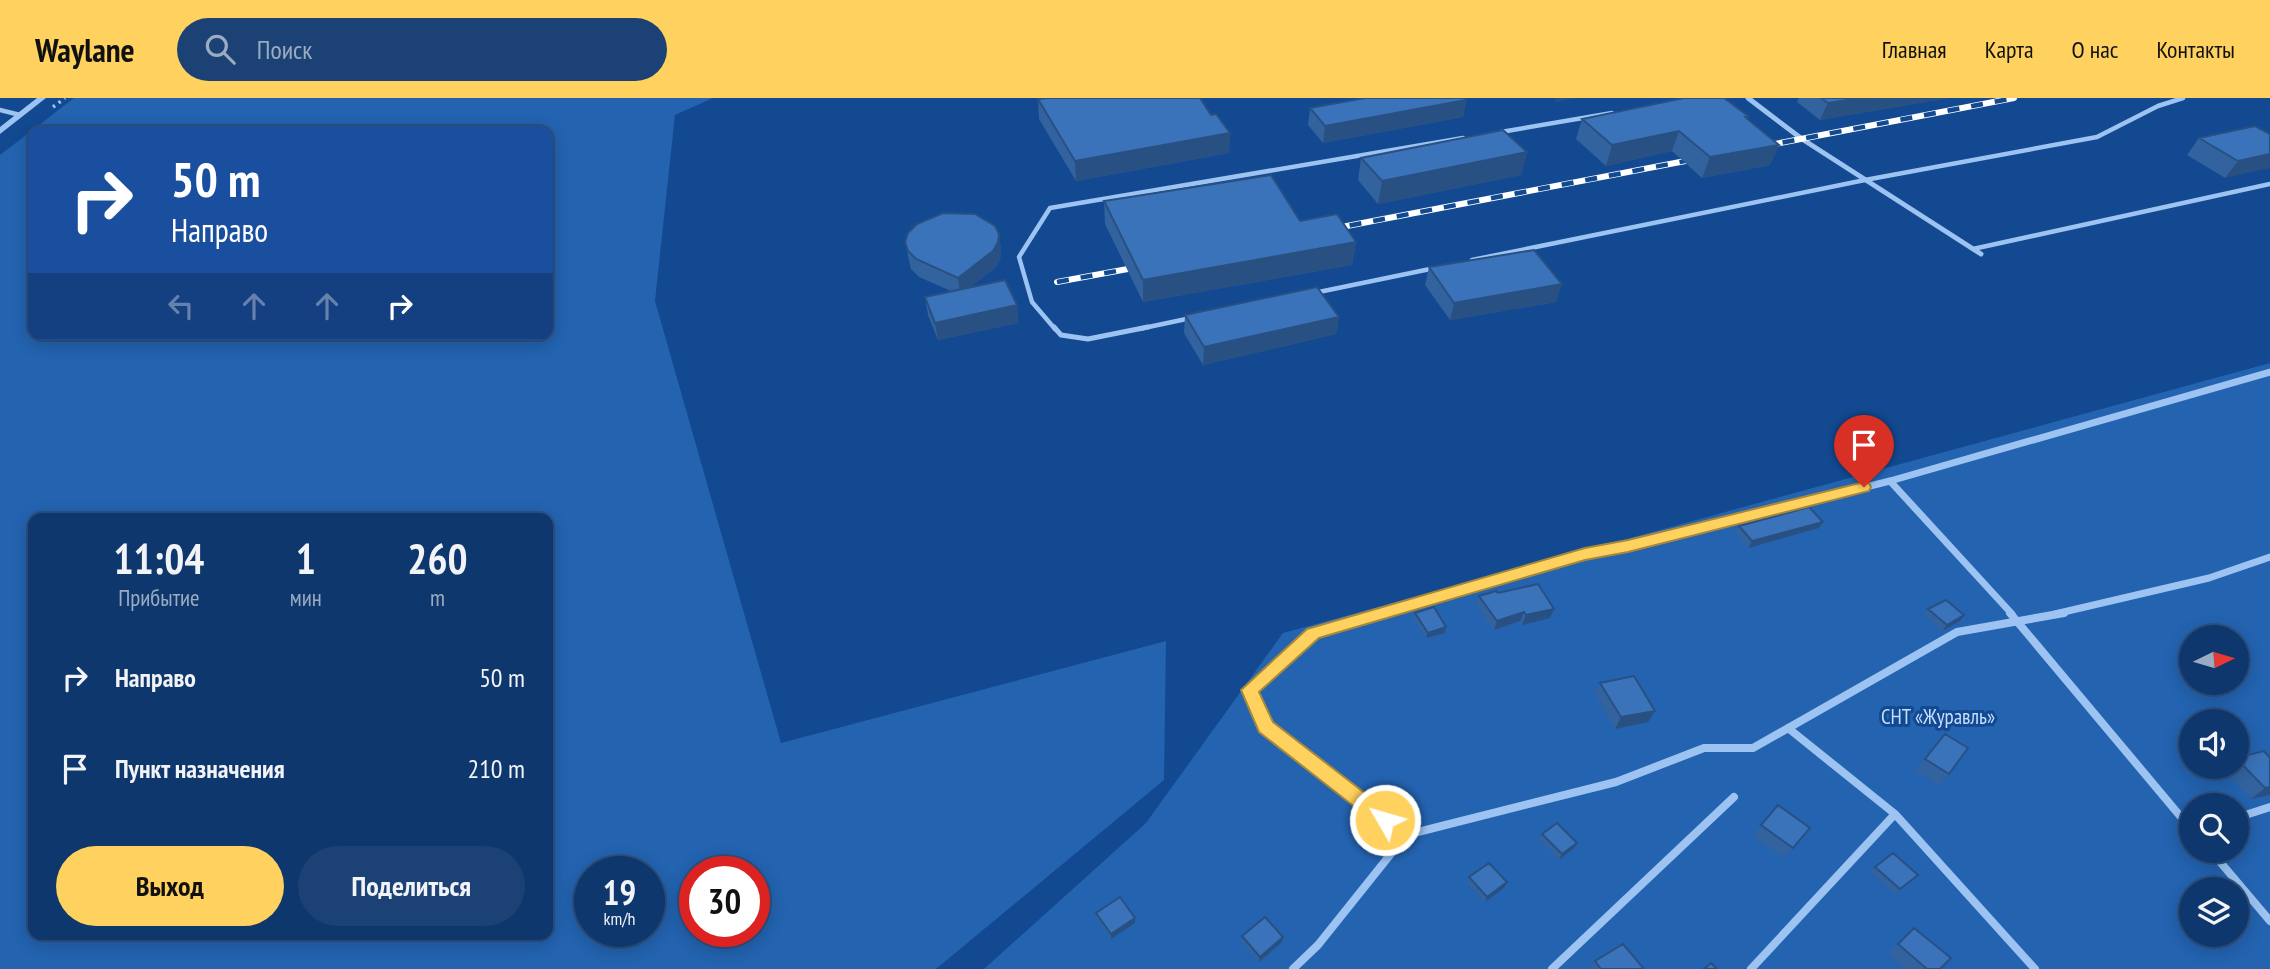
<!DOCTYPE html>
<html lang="ru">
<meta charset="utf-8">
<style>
body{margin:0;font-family:"PT Sans Narrow",sans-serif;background:#1c4275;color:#f1f3f6;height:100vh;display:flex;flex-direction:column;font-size:26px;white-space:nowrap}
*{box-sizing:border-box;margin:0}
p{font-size:23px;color:#9bacc2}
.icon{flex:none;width:38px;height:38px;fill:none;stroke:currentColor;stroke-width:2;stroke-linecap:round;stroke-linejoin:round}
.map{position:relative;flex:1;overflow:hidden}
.side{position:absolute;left:28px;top:415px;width:525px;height:427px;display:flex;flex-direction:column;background:#0e376d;border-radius:14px;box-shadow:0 4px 18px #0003,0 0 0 2px #2e5180}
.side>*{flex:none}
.hud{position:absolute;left:28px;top:28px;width:525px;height:214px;border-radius:14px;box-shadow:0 4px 18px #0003,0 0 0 2px #2e5180;background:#1a4fa0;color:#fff;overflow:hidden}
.needle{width:46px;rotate:85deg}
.buttons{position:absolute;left:2179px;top:527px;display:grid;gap:14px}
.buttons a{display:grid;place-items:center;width:70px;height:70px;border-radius:50%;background:#0e376d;box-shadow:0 4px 18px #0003,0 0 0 2px #2e5180;font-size:35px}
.speed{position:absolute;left:574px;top:758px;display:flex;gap:14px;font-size:35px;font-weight:700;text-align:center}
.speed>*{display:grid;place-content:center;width:91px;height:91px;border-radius:50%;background:#0e376d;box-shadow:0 4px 18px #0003,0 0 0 2px #2e5180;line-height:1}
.speed small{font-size:18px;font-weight:400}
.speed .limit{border:10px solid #d22;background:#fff;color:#111}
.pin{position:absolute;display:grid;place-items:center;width:60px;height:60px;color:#fff;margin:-72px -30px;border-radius:50% 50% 50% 0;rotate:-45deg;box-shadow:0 0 7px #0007}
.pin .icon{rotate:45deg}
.me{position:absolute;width:77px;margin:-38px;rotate:308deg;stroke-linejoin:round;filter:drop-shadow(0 0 5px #0008)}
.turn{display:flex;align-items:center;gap:24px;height:147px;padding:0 28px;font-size:32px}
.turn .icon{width:91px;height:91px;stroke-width:2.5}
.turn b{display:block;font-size:49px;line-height:60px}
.lanes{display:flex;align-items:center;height:66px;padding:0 28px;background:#0003;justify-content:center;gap:35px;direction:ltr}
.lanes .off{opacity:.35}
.eta{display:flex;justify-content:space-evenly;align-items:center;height:119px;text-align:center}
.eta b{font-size:42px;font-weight:700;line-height:49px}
.action{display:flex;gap:14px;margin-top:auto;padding:14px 28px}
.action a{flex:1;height:80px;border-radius:42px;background:#ffd15e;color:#111;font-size:28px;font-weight:700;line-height:80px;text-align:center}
.action a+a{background:#1c4275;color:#f1f3f6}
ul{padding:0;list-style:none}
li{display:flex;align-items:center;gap:21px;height:91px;padding:0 28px}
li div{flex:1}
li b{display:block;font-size:26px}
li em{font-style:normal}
header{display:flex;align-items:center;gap:42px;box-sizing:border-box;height:98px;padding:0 35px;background:#ffd15e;color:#111}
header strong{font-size:33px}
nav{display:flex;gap:38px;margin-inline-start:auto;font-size:24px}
.search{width:490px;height:63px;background:#1c4275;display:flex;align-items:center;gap:18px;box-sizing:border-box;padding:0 24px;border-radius:38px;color:#9bacc2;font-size:26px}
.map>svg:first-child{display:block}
.green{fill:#2363b0;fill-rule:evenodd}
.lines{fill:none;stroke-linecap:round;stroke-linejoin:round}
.path{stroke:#9dc3f2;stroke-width:3.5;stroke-dasharray:2.5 4.5;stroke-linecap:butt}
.service-far1{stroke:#9dc3f2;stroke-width:4.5}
.service{stroke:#9dc3f2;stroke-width:5}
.minor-far2{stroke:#9dc3f2;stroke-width:5}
.minor-far1{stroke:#9dc3f2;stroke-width:7}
.minor{stroke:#9dc3f2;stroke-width:8}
.tertiary{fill:#9dc3f2;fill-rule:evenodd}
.rail-casing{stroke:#fff;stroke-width:6}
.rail{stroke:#124991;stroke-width:4.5;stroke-dasharray:12;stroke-linecap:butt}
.wall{fill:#32639f}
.shaded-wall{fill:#295082}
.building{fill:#3a73b9;stroke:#295082;stroke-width:2}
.route{fill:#ffd15e;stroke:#a6883d;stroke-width:2}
.labels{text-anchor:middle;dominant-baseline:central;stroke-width:6;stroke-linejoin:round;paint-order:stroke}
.park-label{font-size:21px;fill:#c4defd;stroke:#124991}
</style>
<header>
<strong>Waylane</strong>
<div class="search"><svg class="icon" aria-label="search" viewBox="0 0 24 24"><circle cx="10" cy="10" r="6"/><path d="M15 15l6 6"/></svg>Поиск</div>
<nav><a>Главная</a><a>Карта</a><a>О нас</a><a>Контакты</a></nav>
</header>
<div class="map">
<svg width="2270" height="871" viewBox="0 0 2270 871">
<rect width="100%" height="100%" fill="#124991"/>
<path class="green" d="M74,0H713L675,17L655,203L781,645L1166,543L1164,682L936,871H0V57ZM33,33H548V236H33ZM33,420H548V836H33ZM590,774H649V833H590ZM695,774H754V833H695Z
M2270,265V871H984L1146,725L1283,535ZM2191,539H2236V584H2191ZM2191,623H2236V668H2191ZM2191,707H2236V752H2191ZM2191,791H2236V836H2191Z"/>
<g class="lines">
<path class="path" d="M53,9L65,0"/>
<path class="service-far1" d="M0,12L20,17
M1501,34L1612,15
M1973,151L2270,86
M1472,162L1865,82L2097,39L2158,8L2183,0
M1314,195L1435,170
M1055,231L1032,204L1019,159L1050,110L1463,40
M1139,231L1191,220"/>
<path class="service" d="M1054,229L1061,237L1088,241L1148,229"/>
<path class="minor-far2" d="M1748,0L1802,41L1981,156"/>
<path class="minor-far1" d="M1890,383L2012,516
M1377,516L1585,456L1628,448L1890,383L2270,274
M2055,516L2209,480L2270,459"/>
<path class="minor" d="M1383,515L1313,535L1250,592L1266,629L1406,737
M2010,515L2191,731
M1788,630L1895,716L2035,871
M2236,720L2270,709
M2210,752L2270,823
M1293,871L1318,847L1406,737L1616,684L1704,650H1753L1957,534L2064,515
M1552,871L1734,699
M1751,871L1895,716"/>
<path class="tertiary" d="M37,0H46L0,36V29Z"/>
<defs>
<path id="rail" d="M1759,49L2014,0
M1326,132L1701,60
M1057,184L1144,168"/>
</defs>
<use href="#rail" class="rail-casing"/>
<use href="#rail" class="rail"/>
</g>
<path class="wall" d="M1799,0H1948L1820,22L1797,4Z
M1038,1L1211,17L1230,35L1229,55L1076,83L1039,21Z
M1466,2L1463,19L1323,45L1308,27L1310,10Z
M1748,18L1747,21L1779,47L1770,67L1702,80L1672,53L1606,68L1576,41L1582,21Z
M2270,36L2225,80L2187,57L2199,40Z
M1527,54L1521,77L1378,106L1358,82L1361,60Z
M1104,103L1300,123L1356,144L1352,167L1143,204L1105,126Z
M999,136L1001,153L1000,162L995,170L970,189L1017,207L1018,225L938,242L928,217L925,199L951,193L919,179L911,171L905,144Z
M1429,169L1556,204L1450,222L1425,187Z
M1185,217L1339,219L1336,236L1203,267L1184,235Z
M1739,428L1819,430L1748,450L1735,434Z
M1498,495L1550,520L1522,527L1520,523L1494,532L1476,508L1479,498Z
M1928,511L1964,517L1960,523L1942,533L1924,517Z
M1415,515L1445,535L1426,540L1413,521Z
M1600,585L1655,613L1648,624L1615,631L1595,596Z
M1945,636L1949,676L1938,687L1915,672Z
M2236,659L2270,660V697L2251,701L2223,671L2225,668H2236Z
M1761,727L1810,730L1784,760L1753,738Z
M1542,736L1577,745L1574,750L1559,762L1539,741Z
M1875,769L1912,782L1895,796L1870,774Z
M1469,779L1504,790L1485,804L1467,785Z
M1096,815L1135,825L1111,841L1096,820Z
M1914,830L1940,871H1905L1888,856Z
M1242,838L1282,844L1259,864L1241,843Z
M1595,863L1644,871H1590Z"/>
<path class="shaded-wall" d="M1556,0H1578L1555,4Z
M1860,0H1948L1820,22L1828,5Z
M1466,2L1463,19L1323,45L1325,28Z
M1679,33L1672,53L1606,68L1612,47Z
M1230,35L1229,55L1076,83L1075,63Z
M1779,47L1770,67L1702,80L1710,59Z
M1527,54L1521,77L1378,106L1382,83Z
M2270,56V70L2225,80L2238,63Z
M999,136L1001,153L1000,162L995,170L960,197L958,180Z
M1356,144L1352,167L1143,204V182Z
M1562,186L1556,204L1450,222L1454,205Z
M1017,207L1018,225L938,242L935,225Z
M1339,219L1336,236L1203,267L1204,249Z
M1823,424L1819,430L1748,450L1752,443Z
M1554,511L1550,520L1522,527L1526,517Z
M1524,514L1520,523L1494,532L1497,523Z
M1964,517L1960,523L1942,533L1947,527Z
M1446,529L1445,535L1426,540L1428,535Z
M1655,613L1648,624L1615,631L1621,619Z
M2270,689V697L2251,701L2265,690Z
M1577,745L1574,750L1559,762L1562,756Z
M1507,784L1504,790L1485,804L1487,799Z
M1135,820V825L1111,841V836Z
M1283,839L1282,844L1259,864L1260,859Z"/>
<path class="building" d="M1047,0H1200L1211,17L1216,16L1230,35L1075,63L1038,1Z
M1365,0H1464L1466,2L1325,28L1310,10Z
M1684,0H1724L1748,18L1745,19L1779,47L1710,59L1679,33L1612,47L1582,21Z
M1821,0H1860L1828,5Z
M2255,28L2270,36V56L2238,63L2199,40Z
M1503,32L1527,54L1382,83L1361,60Z
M1271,77L1300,123L1337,116L1356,144L1143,182L1104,103Z
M943,115L975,116L995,128L999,136L998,144L993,153L958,180L916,161L908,153L905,144L908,135L917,126Z
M1534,152L1562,186L1454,205L1429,169Z
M1005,182L1017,207L935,225L925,199Z
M1317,189L1339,219L1204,249L1185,217Z
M1809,409L1823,424L1752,443L1739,428Z
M1538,486L1554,511L1526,517L1524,514L1497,523L1479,498L1496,493L1498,495Z
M1946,502L1964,517L1947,527L1928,511Z
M1434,509L1446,529L1428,535L1415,515Z
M1634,578L1655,613L1621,619L1600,585Z
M1945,636L1968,650L1949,676L1925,661Z
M2264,653L2270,660V689L2265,690L2236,660Z
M1778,707L1810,730L1793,750L1761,727Z
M1557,725L1577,745L1562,756L1542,736Z
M1893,755L1918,777L1900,791L1875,769Z
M1489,765L1507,784L1487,799L1469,779Z
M1120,799L1135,820L1111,836L1096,815Z
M1265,819L1283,839L1260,859L1242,838Z
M1914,830L1951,860L1940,871H1927L1898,846Z
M1623,846L1644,871H1601L1595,863Z
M1711,865L1717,871H1704Z"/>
<path class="route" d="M1864,384L1869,385L1871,389L1869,393L1628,454L1585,462L1319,540L1259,594L1273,624L1392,716L1395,722L1392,728L1385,731L1379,728L1259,634L1241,592L1307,531L1585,450L1628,442Z"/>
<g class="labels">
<g class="park-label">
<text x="1938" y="618">СНТ «Журавль»</text>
</g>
</g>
</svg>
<div class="buttons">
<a><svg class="needle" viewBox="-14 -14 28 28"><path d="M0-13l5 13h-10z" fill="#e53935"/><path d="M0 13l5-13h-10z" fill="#9bacc2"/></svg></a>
<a><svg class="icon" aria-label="sound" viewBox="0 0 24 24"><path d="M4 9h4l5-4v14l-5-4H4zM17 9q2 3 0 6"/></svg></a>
<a><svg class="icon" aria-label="search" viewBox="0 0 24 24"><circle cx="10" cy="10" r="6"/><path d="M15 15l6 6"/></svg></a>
<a><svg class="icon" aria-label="layers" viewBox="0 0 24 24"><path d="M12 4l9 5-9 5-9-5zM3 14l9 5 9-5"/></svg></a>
</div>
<div class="speed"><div>19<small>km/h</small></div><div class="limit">30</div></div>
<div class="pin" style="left:1864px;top:389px;background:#d93025"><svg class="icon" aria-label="arrive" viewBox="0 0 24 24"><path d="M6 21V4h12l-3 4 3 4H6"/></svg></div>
<svg class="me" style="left:1385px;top:722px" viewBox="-20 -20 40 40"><circle r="17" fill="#ffd15e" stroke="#fff" stroke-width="3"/><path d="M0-11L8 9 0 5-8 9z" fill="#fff"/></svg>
<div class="hud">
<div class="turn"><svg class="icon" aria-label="right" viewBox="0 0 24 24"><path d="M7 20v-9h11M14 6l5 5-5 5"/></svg><div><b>50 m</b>Направо</div></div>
<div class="lanes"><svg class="icon off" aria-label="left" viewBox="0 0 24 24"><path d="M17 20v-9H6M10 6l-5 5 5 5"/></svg><svg class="icon off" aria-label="ahead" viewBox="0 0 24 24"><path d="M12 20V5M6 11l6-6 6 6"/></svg><svg class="icon off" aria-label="ahead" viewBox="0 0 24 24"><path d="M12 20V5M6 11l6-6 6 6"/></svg><svg class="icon" aria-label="right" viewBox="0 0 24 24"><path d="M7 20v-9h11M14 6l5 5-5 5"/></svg></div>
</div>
<section class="side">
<div class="eta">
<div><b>11:04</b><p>Прибытие</p></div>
<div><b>1</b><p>мин</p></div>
<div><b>260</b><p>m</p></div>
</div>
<ul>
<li><svg class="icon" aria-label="right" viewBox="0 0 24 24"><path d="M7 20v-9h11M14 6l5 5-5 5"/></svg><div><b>Направо</b></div><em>50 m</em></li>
<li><svg class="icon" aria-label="arrive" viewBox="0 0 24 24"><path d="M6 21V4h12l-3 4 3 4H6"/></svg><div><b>Пункт назначения</b></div><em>210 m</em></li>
</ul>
<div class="action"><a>Выход</a><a>Поделиться</a></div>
</section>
</div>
